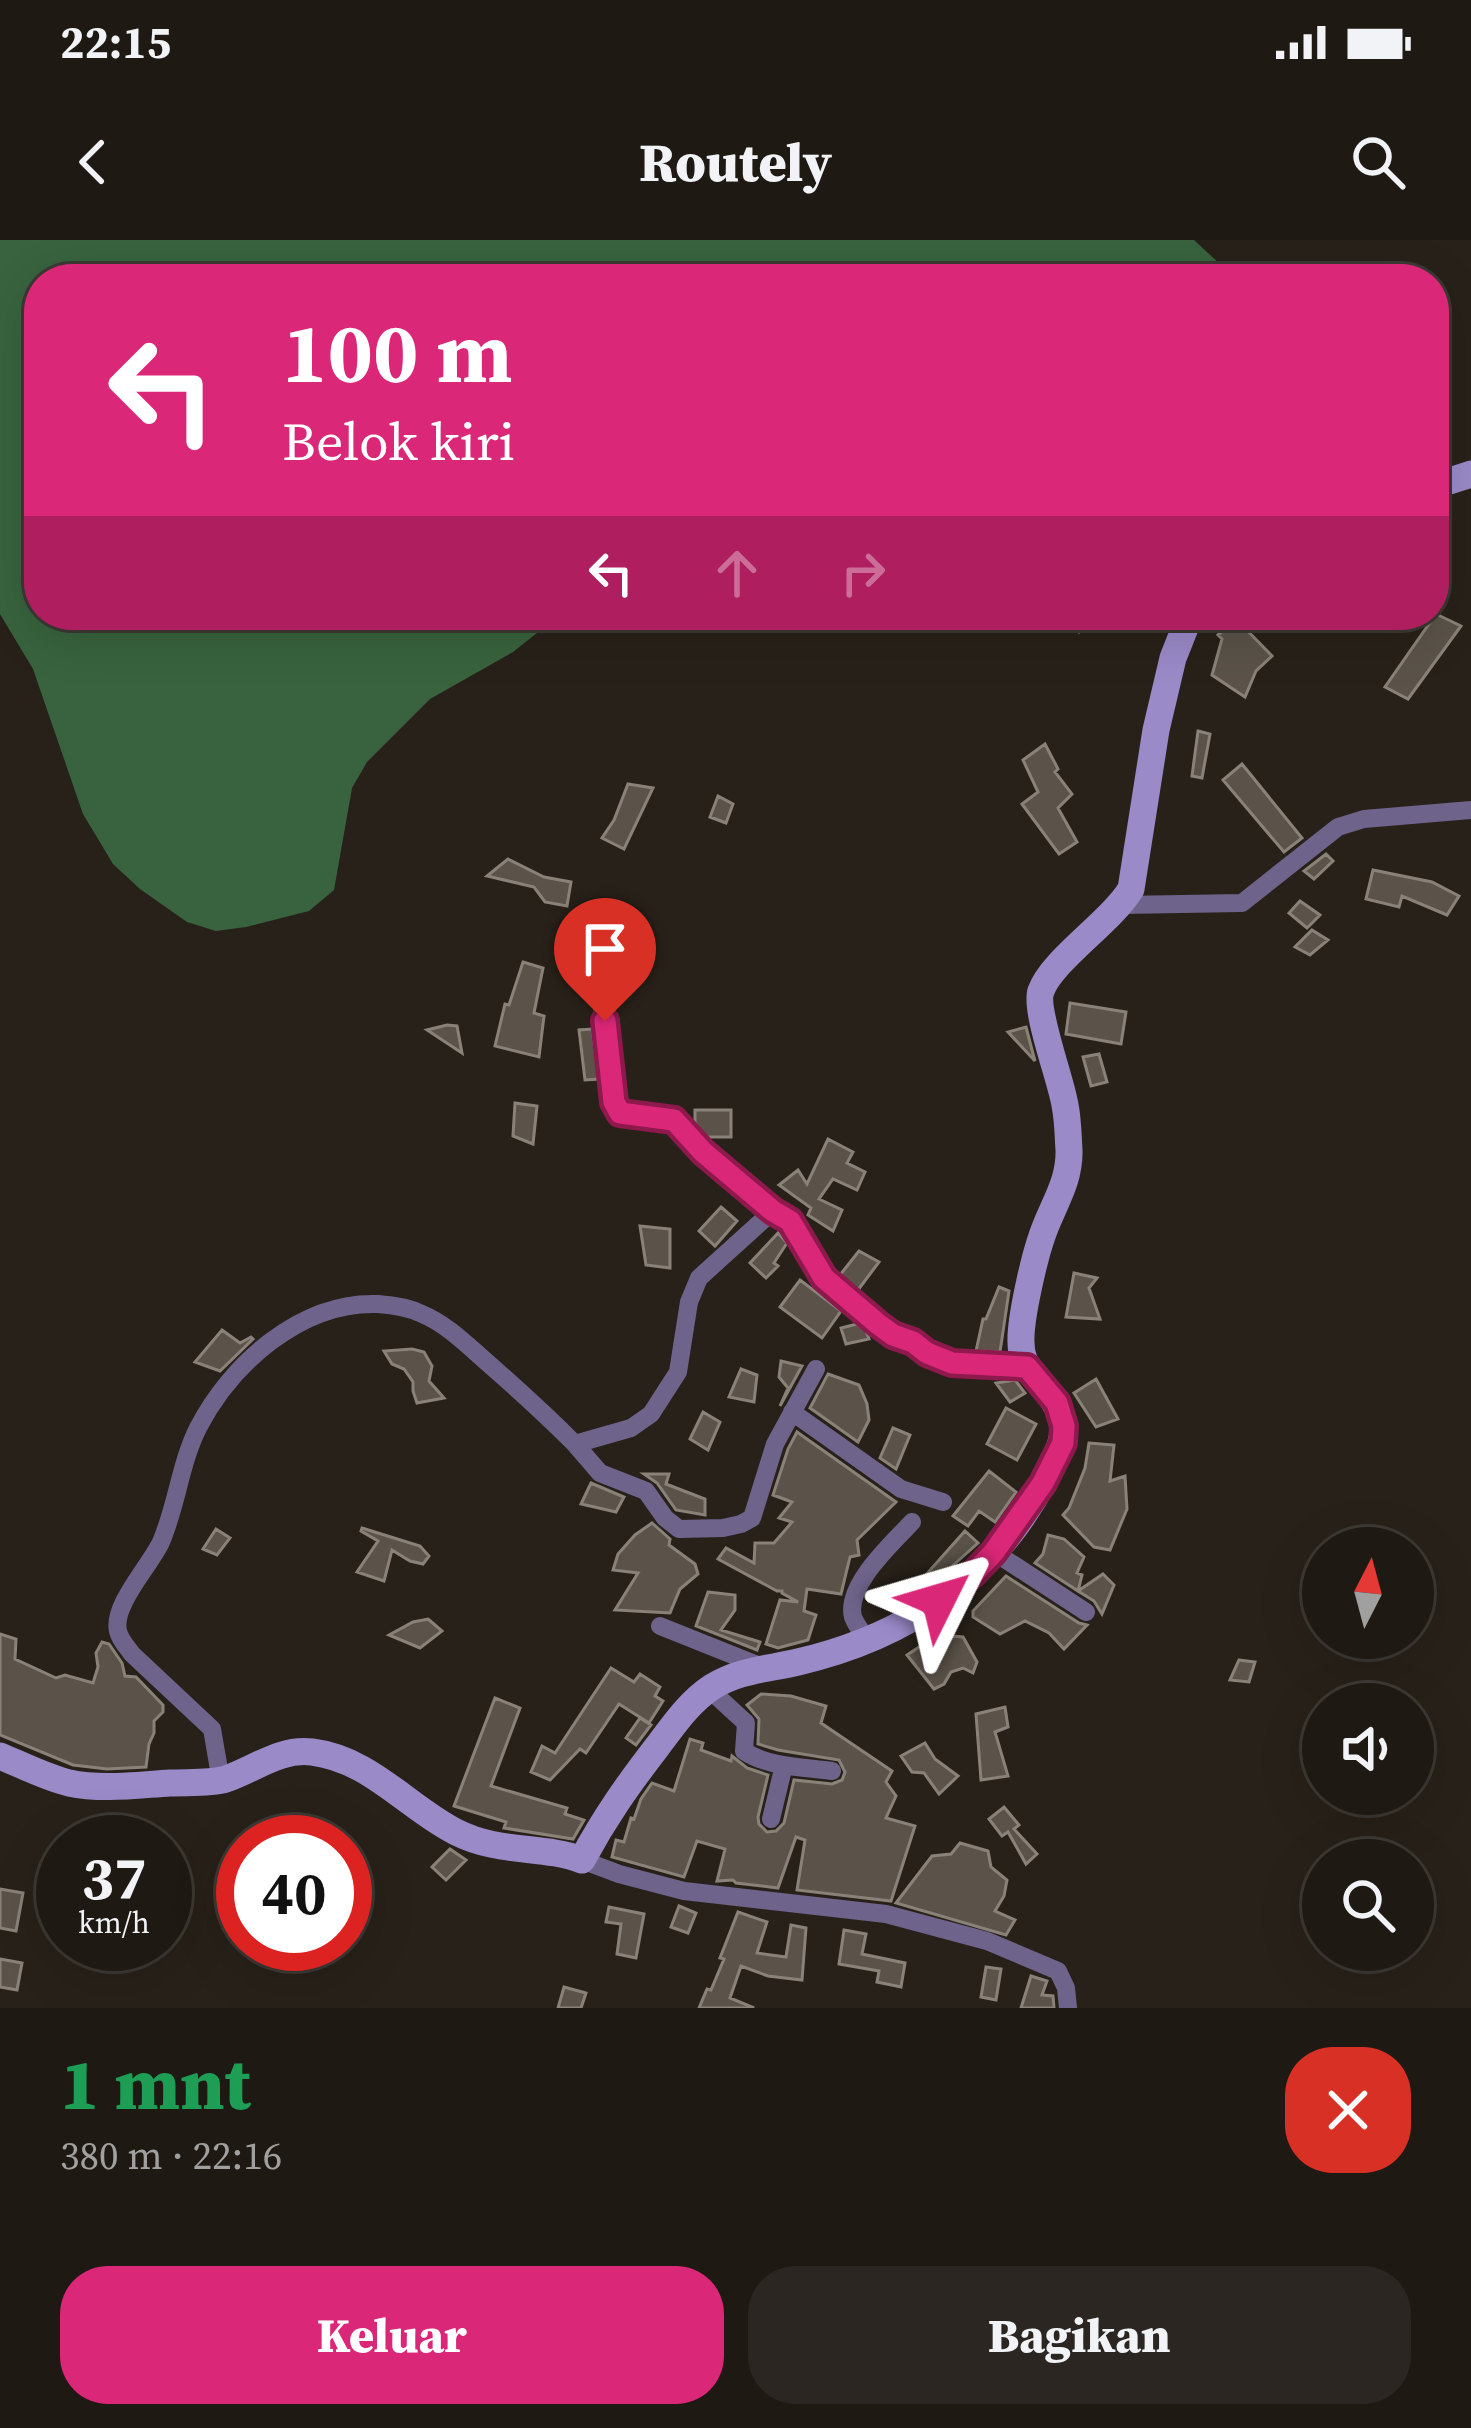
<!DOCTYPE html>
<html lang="id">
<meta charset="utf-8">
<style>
body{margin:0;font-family:"Source Serif 4",serif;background:#2b2621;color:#f1f3f6;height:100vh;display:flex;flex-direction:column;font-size:45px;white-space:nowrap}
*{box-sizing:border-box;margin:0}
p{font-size:39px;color:#a1a0a0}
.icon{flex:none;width:66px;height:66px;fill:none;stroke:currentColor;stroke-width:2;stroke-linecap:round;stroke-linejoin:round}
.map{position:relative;height:1768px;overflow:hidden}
.side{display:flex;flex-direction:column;background:#1e1913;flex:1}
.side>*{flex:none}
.top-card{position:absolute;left:24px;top:24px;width:1425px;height:366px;border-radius:48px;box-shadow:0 12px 48px #0002,0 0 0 3px #3c3833;background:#db2777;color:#fff;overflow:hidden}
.needle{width:78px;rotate:6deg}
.tools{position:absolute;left:1302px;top:1287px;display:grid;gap:24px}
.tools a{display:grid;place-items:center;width:132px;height:132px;border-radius:50%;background:#1e1913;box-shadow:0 12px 48px #0002,0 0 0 3px #3c3833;font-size:60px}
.speed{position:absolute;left:36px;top:1575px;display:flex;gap:24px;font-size:60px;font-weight:700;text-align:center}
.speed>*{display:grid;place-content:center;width:156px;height:156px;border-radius:50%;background:#1e1913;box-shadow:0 12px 48px #0002,0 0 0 3px #3c3833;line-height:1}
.speed small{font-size:30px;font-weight:400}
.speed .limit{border:18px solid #d22;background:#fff;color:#111}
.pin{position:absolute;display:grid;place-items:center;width:102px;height:102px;color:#fff;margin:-123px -51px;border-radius:50% 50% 50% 0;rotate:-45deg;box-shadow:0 0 12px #0007}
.pin .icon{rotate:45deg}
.me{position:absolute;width:132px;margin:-66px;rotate:50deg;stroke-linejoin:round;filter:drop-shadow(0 0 9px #0008)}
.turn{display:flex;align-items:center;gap:42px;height:252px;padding:0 60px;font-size:54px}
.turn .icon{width:156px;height:156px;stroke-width:2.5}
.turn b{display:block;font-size:84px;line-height:102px}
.lanes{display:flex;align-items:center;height:114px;padding:0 60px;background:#0003;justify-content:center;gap:60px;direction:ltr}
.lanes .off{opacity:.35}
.round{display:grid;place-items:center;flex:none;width:126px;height:126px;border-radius:48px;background:#2b2621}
.overview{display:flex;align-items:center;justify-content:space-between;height:204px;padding:0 60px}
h1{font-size:72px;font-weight:800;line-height:90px;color:#1e9e55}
.cta{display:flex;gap:24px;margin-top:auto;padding:24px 60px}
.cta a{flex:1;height:138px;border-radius:48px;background:#db2777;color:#fff;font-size:48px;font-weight:800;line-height:138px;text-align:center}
.cta a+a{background:#2b2621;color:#f1f3f6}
.status{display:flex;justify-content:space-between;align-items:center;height:84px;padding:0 60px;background:#1e1913;direction:ltr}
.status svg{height:33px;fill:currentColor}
header{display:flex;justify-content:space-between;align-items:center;height:156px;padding:0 60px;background:#1e1913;font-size:54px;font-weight:800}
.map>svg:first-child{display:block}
.forest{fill:#38633e}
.building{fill:#5b534a;stroke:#8a8278;stroke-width:3}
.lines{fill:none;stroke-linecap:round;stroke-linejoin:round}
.street{stroke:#6e648b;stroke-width:18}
.secondary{stroke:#9a8ac8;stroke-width:27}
.route-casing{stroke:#8e194d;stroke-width:30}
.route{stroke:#db2777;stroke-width:21}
</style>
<div class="status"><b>22:15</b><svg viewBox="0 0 49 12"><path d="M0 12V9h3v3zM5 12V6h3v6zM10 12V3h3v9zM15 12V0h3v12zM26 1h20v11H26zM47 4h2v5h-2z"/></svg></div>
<header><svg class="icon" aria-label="back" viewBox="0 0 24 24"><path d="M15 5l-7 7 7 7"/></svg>Routely<svg class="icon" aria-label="search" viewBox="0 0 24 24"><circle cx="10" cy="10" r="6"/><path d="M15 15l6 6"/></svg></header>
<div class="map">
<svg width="1471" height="1768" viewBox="0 0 1471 1768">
<rect width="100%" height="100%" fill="#282119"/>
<path class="forest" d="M0,0H1194L1236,39H39V375H579L537,393L513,412L430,459L367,522L352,548L334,650L309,671L246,687L216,691L187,682L140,649L113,624L83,574L33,429L0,374Z"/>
<path class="building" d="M1436,374L1461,386L1408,459L1385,447Z
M1064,375H1101L1079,392Z
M1237,380L1272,416L1256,431L1245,457L1212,435L1222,399L1218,395Z
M1198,491L1210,494L1202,538L1192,536Z
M1045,504L1058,529L1055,532L1072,554L1058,568L1077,602L1059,614L1022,564L1038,552L1023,520Z
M1242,524L1302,598L1284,612L1223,540Z
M628,544L653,548L624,609L602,598L614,580Z
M718,556L733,564L726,583L710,577Z
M1326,614L1333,621L1314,639L1304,631Z
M508,619L544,637L571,642L567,666L545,662L534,647L487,636Z
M1373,630L1432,642L1459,656L1447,675L1402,656L1399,667L1366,659Z
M1300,661L1320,675L1307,688L1289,673Z
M1312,690L1328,700L1310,715L1295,707Z
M523,722L543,728L534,773L544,776L539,817L495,806L505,764L509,765Z
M1070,763L1126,772L1121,804L1066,794Z
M447,785L457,786L462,813L427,790Z
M1026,787L1032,810L1035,821L1008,792Z
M592,789L599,839L585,840L579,790Z
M1099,814L1107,842L1091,846L1083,817Z
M515,863L537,866L533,904L513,896Z
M695,870H731V897H706L695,883Z
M828,899L853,912L847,923L865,932L857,950L833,939L819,959L842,970L833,991L808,975L811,968L779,945L798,930L807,944Z
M721,967L737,981L715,1006L699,991Z
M640,986L670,989V1028L646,1025Z
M778,993L787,1003L774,1023L778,1026L766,1038L750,1023Z
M859,1011L879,1022L858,1050L840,1035Z
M1074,1033L1097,1038L1089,1048L1100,1079L1066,1077Z
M800,1040L841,1071L822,1098L780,1067Z
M999,1047L1009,1051L1000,1112L976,1111L983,1079H986Z
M857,1084L866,1091L869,1099L846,1104L841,1088Z
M222,1090L240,1103L251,1097L253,1099L220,1131L195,1122Z
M412,1109L424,1112L432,1126L429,1141L444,1158L417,1163L413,1151V1142L404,1129L392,1124L384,1111Z
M781,1121L802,1126L780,1166L788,1148L779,1137Z
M741,1129L757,1135L754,1162L729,1157Z
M828,1134L859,1145L867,1164L869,1180L858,1202L810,1168Z
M1096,1139L1118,1179L1096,1187L1074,1153Z
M1015,1140L1025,1153L1010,1162L996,1143Z
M1006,1168L1036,1184L1017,1220L987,1204Z
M703,1172L720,1182L708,1210L690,1199Z
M893,1188L910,1195L896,1229L880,1218Z
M797,1192L896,1262L857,1300L859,1315L850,1317L841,1354L807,1349L804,1371L816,1375L808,1400L778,1408L766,1404L780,1360L798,1362L782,1353V1351H777L718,1319L726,1308L754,1323L755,1303H774L792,1282L779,1278L792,1262L773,1255L788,1209Z
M1089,1203L1114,1205L1110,1241L1125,1236L1127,1269L1110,1310L1094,1307L1063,1275L1069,1268L1085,1228Z
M989,1231L1016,1252L995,1282L979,1271L968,1286L953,1276Z
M644,1234H669L666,1244L705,1259V1275L676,1270L657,1243Z
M591,1243L624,1257L616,1272L581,1264Z
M652,1283L670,1299L669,1305L695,1324L698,1334L680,1349L670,1373L615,1370L638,1333L613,1330L618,1314L635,1295Z
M362,1288L420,1306L429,1316L423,1324L410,1321L392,1310L384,1341L357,1332L378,1301L361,1291Z
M216,1289L230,1298L217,1315L203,1309Z
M965,1291L978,1303L931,1345L923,1338Z
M1048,1295L1064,1299L1084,1317L1077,1333L1082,1335L1078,1351L1035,1323L1043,1314Z
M1103,1334L1114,1345L1102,1374L1094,1361L1078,1351Z
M1006,1336L1079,1383L1087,1385L1064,1409L1049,1393L1025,1381L1000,1394L973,1377V1371Z
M708,1352L735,1355V1370L721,1390L760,1402L757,1410L696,1386Z
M428,1379L442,1391L420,1408L389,1395L413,1382Z
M0,1394L16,1399L15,1419L56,1438L65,1435L93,1443L98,1427L96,1413L102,1402L109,1404L122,1423L125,1436L136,1437L163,1465V1472L154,1481V1493L149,1504L146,1527L107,1529L73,1525L0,1495Z
M952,1396L963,1397L977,1422L973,1433L963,1428L951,1432L944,1444L934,1449L907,1415L925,1403L932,1410Z
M1239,1420L1255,1422L1249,1442L1230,1440Z
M611,1428L634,1442L640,1434L660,1447L655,1456L663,1461L649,1483L619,1464L586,1513L580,1509L550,1540L531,1532L542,1506L555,1513Z
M761,1454L791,1456L826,1466L821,1483L892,1531L886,1542L896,1556L886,1578L915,1586L891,1661L797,1650L805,1600L796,1597L778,1648L736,1643L733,1640L717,1641L725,1609L697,1601L684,1637L612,1617L616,1600L624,1602L631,1578L634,1579L641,1559L652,1543L674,1551L690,1499L703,1503L701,1510L731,1521L732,1516L747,1528L768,1535L758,1577L759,1584L767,1592L776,1591L784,1583L794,1540L832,1544L842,1540L845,1532L839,1520L778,1510L758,1504L759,1479L747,1465Z
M495,1458L520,1468L491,1546L567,1568L565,1574L584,1580L573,1599L504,1588L506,1582L454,1566Z
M1005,1467L1008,1487L995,1492L1008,1536L981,1540L976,1474Z
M640,1478L651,1485L636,1505L626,1498Z
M925,1503L935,1519L958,1536L939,1554L924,1533L912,1532L901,1516Z
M1004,1567L1019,1585L1014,1589L1037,1614L1026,1624L1008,1592L1002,1596L989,1579Z
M960,1603L988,1611L991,1627L1007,1640L1004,1656L995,1671L1015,1680L1006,1695L896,1663L932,1616L951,1614Z
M450,1609L466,1620L446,1640L432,1627Z
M0,1649L23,1653L16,1691L0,1688Z
M679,1666L696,1673L688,1693L671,1687Z
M609,1667L644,1674L636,1718L617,1714L621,1684L606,1682Z
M738,1672L767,1682L757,1713L786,1717L791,1685L806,1688L802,1740L768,1736L741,1726L730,1758L754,1768H699L707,1749L711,1750L724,1719L720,1718Z
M844,1690L866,1694L862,1714L905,1723L901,1747L877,1742L879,1731L839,1724Z
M0,1719L22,1723L17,1750L0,1747Z
M986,1727L1001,1729L996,1760L981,1757Z
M1031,1736L1047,1741L1042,1755L1053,1756L1054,1768H1021Z
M564,1747L586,1753L581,1768H558Z"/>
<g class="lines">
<path class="street" d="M1121,665L1242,663L1338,587L1364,579L1471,570
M599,750L610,813L614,862L620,873L674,880L702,912L773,971L790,981L823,1038L878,1084L893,1095L913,1102L927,1113L952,1123L1027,1127
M792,1172L901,1249L943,1262
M575,1204L600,1233L646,1251L665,1278L679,1289L723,1288L741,1284L752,1278L775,1204L816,1129
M994,1312L1086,1372
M660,1386L765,1428
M868,1401C863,1394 856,1385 853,1377C845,1345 893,1303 912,1282
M709,1449L746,1483L744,1511C767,1527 804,1527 832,1531
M221,1541L212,1489L132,1414C127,1407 120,1400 118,1391C112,1365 150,1326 161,1302C177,1265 180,1224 198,1188C231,1124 301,1061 378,1064C393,1065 408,1067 422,1074C444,1083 463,1101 481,1117C513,1145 545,1174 575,1204L631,1188L651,1174L678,1132L689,1062L699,1038L773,971
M771,1579L784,1525
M582,1620L619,1634L684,1651L886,1674L987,1701L1058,1731L1066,1748L1068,1768"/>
<path class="secondary" d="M1434,246L1471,234
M0,1516C22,1525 45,1537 69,1543C102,1550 137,1545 170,1543C188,1542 209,1544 226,1539C255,1529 280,1508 312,1512C370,1519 407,1567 456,1592C499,1614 542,1605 582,1620C605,1577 627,1546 657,1507C673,1486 689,1462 712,1447C739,1430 768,1429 798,1422C906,1397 993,1339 1045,1239C1071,1189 1070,1179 1034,1135C1025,1125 1021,1116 1021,1102C1020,1079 1034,1019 1042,996C1052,966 1070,943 1069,910C1068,895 1068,880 1065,865C1061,840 1034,769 1041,751C1052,720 1111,682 1131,649L1156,490L1173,418L1190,375"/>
</g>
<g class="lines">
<defs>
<path id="route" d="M605,781L614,862L620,873L674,880L703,912L773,971L790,981L824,1038L878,1084L893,1095L913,1102L927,1113L952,1123L1027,1127L1057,1163L1064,1186L1063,1203L1043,1243L994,1312L974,1333L939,1360"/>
</defs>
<use href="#route" class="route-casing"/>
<use href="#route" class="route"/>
</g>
</svg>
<div class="tools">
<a><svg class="needle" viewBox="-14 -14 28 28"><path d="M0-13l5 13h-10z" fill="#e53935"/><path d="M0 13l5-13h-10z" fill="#a1a0a0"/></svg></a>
<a><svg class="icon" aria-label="sound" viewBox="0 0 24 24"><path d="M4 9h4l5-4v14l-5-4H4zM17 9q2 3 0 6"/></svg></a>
<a><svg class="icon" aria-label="search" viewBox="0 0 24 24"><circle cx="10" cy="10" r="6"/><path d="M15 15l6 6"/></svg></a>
</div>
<div class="speed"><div>37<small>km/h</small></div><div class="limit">40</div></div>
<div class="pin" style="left:605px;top:781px;background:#d93025"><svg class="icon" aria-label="arrive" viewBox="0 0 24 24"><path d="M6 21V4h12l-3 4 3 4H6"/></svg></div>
<svg class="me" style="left:939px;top:1360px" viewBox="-20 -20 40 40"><path d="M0-17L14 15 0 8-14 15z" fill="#db2777" stroke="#fff" stroke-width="4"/></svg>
<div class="top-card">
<div class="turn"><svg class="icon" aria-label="left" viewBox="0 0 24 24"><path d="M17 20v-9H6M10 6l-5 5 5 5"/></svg><div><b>100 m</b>Belok kiri</div></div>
<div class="lanes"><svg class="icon" aria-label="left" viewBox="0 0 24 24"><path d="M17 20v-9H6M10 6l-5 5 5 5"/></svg><svg class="icon off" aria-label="ahead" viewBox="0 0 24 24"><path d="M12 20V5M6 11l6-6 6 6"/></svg><svg class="icon off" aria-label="right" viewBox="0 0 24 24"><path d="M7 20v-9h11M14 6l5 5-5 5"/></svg></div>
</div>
</div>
<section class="side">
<div class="overview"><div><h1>1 mnt</h1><p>380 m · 22:16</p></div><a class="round" style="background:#d93025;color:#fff"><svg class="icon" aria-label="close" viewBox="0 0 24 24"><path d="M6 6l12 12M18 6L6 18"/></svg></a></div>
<div class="cta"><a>Keluar</a><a>Bagikan</a></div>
</section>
